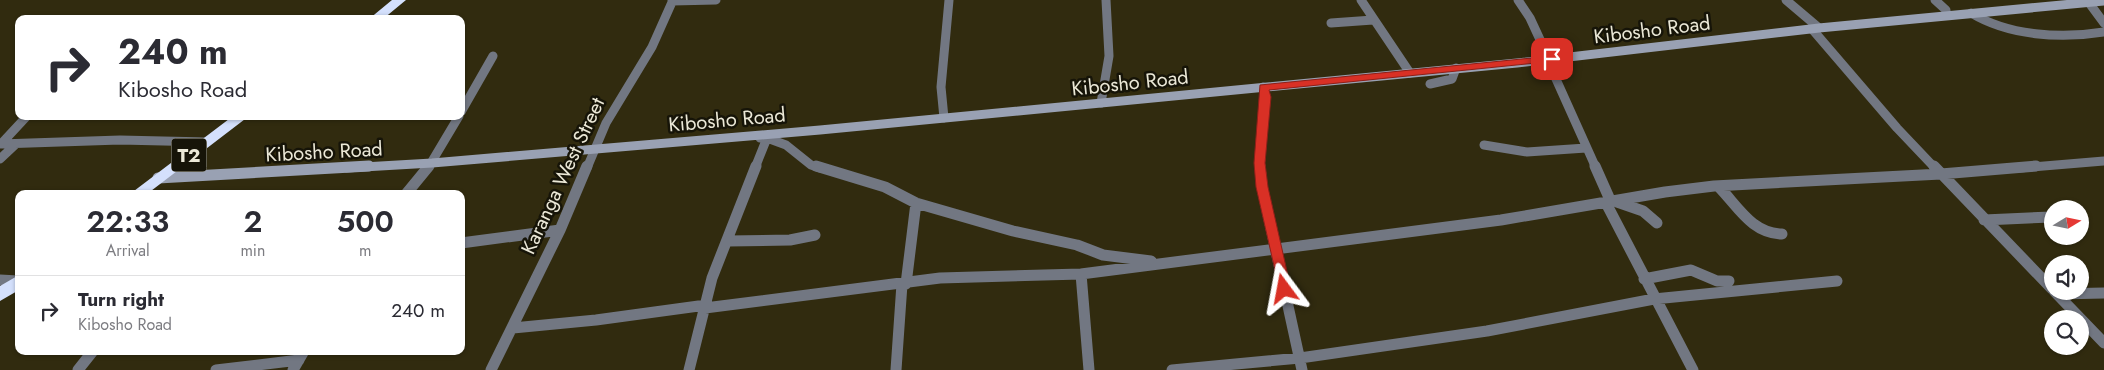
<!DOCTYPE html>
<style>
body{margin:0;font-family:Jost,sans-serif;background:#f7f7f7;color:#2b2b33;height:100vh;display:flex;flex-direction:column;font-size:19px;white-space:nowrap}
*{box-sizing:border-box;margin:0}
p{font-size:16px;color:#7c7c81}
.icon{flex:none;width:28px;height:28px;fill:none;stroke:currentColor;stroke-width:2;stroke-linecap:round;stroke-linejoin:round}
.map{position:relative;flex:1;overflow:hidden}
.sheet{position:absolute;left:15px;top:190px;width:450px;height:165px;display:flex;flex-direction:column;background:#fff;border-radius:10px;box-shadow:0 1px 4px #0004}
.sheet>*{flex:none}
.top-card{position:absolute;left:15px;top:15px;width:450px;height:105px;border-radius:10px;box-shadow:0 1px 4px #0004;background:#fff;color:#2b2b33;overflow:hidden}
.needle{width:32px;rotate:80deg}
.buttons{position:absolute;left:2044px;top:200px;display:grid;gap:10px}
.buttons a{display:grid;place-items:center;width:45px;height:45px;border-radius:50%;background:#fff;box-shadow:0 1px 4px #0004;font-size:25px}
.pin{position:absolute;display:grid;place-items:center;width:42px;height:42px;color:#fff;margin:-21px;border-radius:10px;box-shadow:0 2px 8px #0006}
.me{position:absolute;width:55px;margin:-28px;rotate:347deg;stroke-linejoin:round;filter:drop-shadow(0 0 4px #0008)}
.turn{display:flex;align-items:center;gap:18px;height:105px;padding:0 20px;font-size:22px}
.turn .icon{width:65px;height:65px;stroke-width:2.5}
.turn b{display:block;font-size:35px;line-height:42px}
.eta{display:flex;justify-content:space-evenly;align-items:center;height:85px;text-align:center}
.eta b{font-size:30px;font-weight:600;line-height:35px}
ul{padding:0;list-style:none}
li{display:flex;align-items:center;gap:15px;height:70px;padding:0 20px;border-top:1px solid #e1e1e2}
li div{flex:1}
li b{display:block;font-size:19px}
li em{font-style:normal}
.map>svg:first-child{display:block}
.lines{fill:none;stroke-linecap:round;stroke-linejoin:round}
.street-far1{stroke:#727782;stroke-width:9}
.street{stroke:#727782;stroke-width:11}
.secondary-far1{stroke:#99a1b3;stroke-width:9}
.secondary{stroke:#99a1b3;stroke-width:11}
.highway{fill:#d4e0fc;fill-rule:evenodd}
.route{fill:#d93025;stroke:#8d1f18}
.labels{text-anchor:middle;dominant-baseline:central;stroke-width:5;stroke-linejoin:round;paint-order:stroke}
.shield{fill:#161408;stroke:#aba899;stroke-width:1}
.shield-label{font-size:19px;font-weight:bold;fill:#ebe8d7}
.street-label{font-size:20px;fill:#ebe8d7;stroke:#161408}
</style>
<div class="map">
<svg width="2104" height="370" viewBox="0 0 2104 370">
<rect width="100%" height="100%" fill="#312b0f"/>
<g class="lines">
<path class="street-far1" d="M1361,0L1410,73
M1518,0L1530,18L1549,59
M1786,0L1819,28
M1935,0L1946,10V15
M2087,0L2104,23
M672,1L716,0
M1971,13C2009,36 2061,39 2104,32
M1331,23L1373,20
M1812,29L1897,128L1935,168
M1547,59L1596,168
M1430,84L1452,79L1456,68
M1101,103L1109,56L1106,0
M461,112L493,56
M944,118L941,87L949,0
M767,138L786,145L811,165L820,168
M0,144L120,140L207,142
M1,144L27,116
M1484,145L1527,152L1586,148
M0,159L16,144
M428,168L459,116
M587,168L606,123L652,47L673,0
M755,168L767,138H760
M1260,168L1266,97L1263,87
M2020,168L2104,161"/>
<path class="street" d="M816,166L885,187L916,203L1013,231L1077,245L1103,255L1151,261
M1260,166L1262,187L1302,370
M1595,166L1611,202
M1934,166L2052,289
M1718,186C1738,206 1751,233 1782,234
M406,194L429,166
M1617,202L1643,211L1657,223
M1606,203L1693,370
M1984,220L2051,217
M728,241L790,240L815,235
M461,243L560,230
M1081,274L1089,370
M1644,279L1691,270L1717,281H1729
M0,280L18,281
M906,284L916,203
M2054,291L2104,343
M2057,294L2104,293
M705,308L940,278L1081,274L1501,220L1665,192L1714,186L1941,174L2036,166
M513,328L596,320L706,305
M78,370L93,351
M216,370L299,360
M293,370L304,351
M491,370L560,230L587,166
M689,370L712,278L756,166
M896,370L902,284
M1172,370L1300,358L1487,331L1654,299L1837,281"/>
<path class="secondary-far1" d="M346,168L432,163L820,130L1517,63L1819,28L2104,1"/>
<path class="secondary" d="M158,178L369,166"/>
<path class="highway" d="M392,0H406L383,19H369Z
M233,116H249L147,194H130Z
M19,275V290L0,301V286Z"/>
</g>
<path class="route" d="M1552,56L1556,57V61L1269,90L1271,97L1265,163L1268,187L1291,289L1284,293L1280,292L1256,187L1254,163L1260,85Z"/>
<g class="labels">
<rect class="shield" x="171.5" y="138.5" width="35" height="33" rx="4"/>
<g class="shield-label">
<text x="189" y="155">T2</text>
</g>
<g class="street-label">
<text transform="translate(1652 30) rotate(-7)">Kibosho Road</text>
<text transform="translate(1130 83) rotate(-6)">Kibosho Road</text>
<text transform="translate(727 120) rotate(-5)">Kibosho Road</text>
<text transform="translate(324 152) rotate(-3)">Kibosho Road</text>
<text transform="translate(563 176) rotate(-65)">Karanga West Street</text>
</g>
</g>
</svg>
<div class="buttons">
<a><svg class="needle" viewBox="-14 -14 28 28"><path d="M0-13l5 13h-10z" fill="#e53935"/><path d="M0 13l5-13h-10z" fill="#7c7c81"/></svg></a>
<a><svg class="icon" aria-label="sound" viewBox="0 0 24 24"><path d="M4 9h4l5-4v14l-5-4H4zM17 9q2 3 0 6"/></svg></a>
<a><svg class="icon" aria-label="search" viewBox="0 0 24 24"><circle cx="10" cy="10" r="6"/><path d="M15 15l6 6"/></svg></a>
</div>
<div class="pin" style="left:1552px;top:59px;background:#d93025"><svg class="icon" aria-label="arrive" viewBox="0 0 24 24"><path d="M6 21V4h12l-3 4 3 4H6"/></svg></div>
<svg class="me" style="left:1284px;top:289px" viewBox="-20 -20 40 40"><path d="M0-17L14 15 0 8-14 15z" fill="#d93025" stroke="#fff" stroke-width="4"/></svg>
<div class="top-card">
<div class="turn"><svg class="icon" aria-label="right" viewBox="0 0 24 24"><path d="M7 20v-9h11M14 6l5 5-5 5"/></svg><div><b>240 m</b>Kibosho Road</div></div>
</div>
<section class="sheet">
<div class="eta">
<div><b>22:33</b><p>Arrival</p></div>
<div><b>2</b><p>min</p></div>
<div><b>500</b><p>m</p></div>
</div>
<ul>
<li><svg class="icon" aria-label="right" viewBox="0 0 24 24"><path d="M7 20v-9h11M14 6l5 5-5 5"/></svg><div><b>Turn right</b><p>Kibosho Road</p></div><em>240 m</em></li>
</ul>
</section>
</div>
